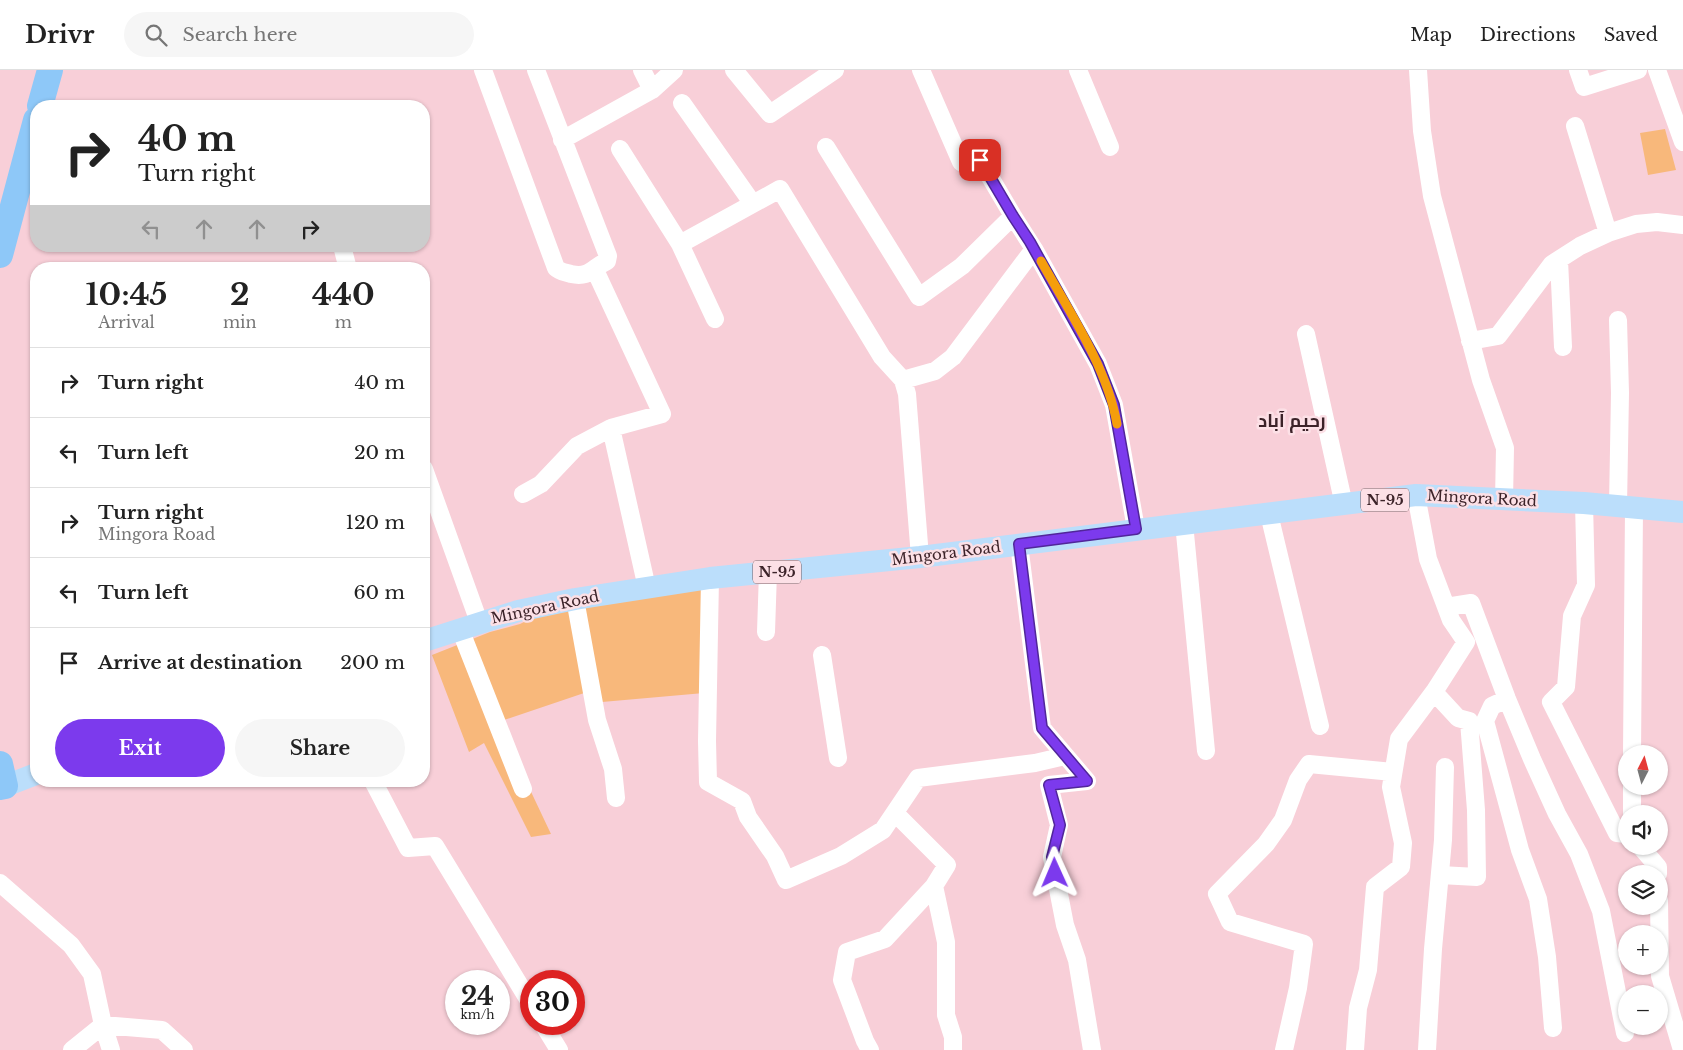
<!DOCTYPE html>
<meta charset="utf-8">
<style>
body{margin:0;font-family:"Libre Baskerville",Cairo,serif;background:#f6f6f6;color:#222;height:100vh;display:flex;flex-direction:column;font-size:19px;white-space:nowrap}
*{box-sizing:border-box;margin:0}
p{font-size:16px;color:#767676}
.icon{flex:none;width:28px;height:28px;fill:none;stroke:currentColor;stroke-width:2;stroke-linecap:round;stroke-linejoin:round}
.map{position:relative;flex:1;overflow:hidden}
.drawer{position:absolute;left:30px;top:192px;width:400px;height:525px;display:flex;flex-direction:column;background:#fff;border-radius:20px;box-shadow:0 1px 4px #0004}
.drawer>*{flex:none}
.top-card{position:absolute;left:30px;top:30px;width:400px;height:152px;border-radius:20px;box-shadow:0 1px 4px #0004;background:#fff;color:#222;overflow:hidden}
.needle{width:32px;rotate:6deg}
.tools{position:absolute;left:1618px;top:675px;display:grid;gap:10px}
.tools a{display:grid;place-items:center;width:50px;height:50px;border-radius:50%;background:#fff;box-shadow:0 1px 4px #0004;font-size:25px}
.speed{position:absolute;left:445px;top:900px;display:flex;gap:10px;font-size:25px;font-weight:700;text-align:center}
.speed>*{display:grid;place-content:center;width:65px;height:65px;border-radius:50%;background:#fff;box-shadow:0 1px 4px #0004;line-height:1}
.speed small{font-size:12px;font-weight:400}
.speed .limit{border:8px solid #d22;background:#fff;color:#111}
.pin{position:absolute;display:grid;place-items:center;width:42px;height:42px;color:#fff;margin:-21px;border-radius:10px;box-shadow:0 2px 8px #0006}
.me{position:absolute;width:55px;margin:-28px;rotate:359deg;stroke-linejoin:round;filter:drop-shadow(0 0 4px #0008)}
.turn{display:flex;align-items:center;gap:18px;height:105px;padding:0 25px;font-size:22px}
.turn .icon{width:65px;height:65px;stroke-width:2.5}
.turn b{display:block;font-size:35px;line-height:42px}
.lanes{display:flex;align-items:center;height:48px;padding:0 25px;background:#0003;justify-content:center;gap:25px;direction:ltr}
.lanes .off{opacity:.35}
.eta{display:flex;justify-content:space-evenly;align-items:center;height:85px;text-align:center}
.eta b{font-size:30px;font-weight:700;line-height:35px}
.button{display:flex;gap:10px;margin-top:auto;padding:10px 25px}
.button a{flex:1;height:58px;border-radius:30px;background:#7c3aed;color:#fff;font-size:20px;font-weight:700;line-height:58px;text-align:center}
.button a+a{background:#f6f6f6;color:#222}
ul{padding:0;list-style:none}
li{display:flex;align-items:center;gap:15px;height:70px;padding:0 25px;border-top:1px solid #e0e0e0}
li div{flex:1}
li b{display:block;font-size:19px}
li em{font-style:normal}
header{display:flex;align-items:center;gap:30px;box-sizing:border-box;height:70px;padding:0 25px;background:#fff;border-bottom:1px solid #e0e0e0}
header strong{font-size:24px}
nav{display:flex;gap:28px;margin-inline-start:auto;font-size:18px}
.search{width:350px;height:45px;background:#f6f6f6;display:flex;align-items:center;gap:12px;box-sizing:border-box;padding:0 18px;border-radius:28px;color:#767676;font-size:19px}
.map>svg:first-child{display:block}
.green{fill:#f8b87b}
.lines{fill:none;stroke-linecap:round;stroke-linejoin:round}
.minor{stroke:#fff;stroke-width:18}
.major{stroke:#bbdefb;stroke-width:22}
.highway{stroke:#8ec8f8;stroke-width:26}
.route-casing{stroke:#51269a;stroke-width:12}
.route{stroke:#7c3aed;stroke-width:9}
.slow{stroke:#f59e0b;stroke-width:9}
.labels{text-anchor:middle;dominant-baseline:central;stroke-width:5;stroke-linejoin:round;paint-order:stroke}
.shield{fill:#fce0e6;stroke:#765c62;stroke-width:1}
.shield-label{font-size:14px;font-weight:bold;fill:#3c2329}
.street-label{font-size:15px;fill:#3c2329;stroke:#fce0e6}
.quarter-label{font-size:18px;font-weight:bold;fill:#3c2329;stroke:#fce0e6}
</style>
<header>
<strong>Drivr</strong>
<div class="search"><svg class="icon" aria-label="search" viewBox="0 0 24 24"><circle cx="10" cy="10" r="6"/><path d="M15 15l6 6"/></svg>Search here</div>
<nav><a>Map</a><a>Directions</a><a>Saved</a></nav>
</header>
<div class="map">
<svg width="1683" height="980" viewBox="0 0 1683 980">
<rect width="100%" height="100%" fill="#f8cfd8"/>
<path class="green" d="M1665,59L1676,100L1648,105L1640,63Z
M710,508L704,623L602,632L593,620L498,652L551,764L531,767L484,673L469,682L432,585L490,562L520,554L534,547Z"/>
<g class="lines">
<path class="minor" d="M483,0L556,198C560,202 565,202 571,204C590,208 592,198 607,191L608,186L536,0
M642,0L652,20L674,0
M734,0L770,44L835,0
M921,0L961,92L966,95L978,88L980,90L1013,146L1034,179L1098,294L1114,335L1136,459
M1078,0L1110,77
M1418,0L1422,61L1432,126L1481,310L1505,378L1504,430
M1578,0L1584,17L1638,0
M1657,0L1683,72
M682,33L753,134
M1575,56L1608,163
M562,70L652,20
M826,77L919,227L962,196L1013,146
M620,79L680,174L715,249
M680,174L780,119L882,287L903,310L907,324L920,487
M342,176L348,199
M1559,190L1563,277
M595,200L662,344L611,358L647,518
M1306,264L1344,435
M1470,271L1498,266L1552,194L1580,176L1608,163L1636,154L1657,152L1683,155
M903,310L935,301L953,287L1034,179
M424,399L479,552
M523,424L541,414L577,376L611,358
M1584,433L1586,515L1572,546L1566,617L1551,632L1617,763L1626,764
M1618,436L1620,323L1618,250
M1269,444L1320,656
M1184,453L1206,681
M1019,474L1042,658L1087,711
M710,508L707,671L708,712L742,731L748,747L775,786L786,810L841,786L883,760L918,708L1035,693L1065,686
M575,529L597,650L613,699L616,728
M1446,537L1471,533L1507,629L1532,689L1557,744L1579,784L1601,841L1625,963
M460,559L523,719
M766,562L768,502
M822,585L838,688
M1434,622L1458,648L1469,651L1476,740L1477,807L1440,805
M1507,629L1492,636L1485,651L1520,780L1538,829L1547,887L1553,958
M1632,684L1634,438
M373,711L408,778L435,776L531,934
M1087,711L1049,715L1059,755L1052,787L1058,819L1065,855L1077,890L1092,980
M1632,744V716
M1640,776L1658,797V804
M0,813L71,875L92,904L103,955L111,980
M934,816L946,872V945L953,967V980
M1659,830L1660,906L1682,980
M543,954L559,980
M72,980L103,955L162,960L184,980
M870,980L865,971L842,910L847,882L885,869L934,816L947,795L895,743
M1284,980L1298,918L1304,874L1230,852L1217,824L1266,774L1283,750L1298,710L1309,694L1393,702
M1355,980L1358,938L1368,900L1375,817L1401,797L1403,773L1391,717L1399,669L1434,622L1466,572L1451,550L1428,489L1416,425
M1427,980L1433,879L1443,770L1445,697"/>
<path class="major" d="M424,571L518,541L575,529L710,508L920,487L1416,425L1584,433L1683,442
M5,716L36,704"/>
<path class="highway" d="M40,36L50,0
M0,185L36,50
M0,694L5,716L0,717"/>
</g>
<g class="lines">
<defs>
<path id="route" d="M980,90L1013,146L1030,172L1098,294L1114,335L1136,459L1019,474L1042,658L1087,711L1049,715L1060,755L1052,787L1055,803"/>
</defs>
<use href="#route" class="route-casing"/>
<use href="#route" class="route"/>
<path class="slow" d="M1041,191C1069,241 1107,297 1117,354"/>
</g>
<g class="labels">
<g class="shield">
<rect x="1361" y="418.5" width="48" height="23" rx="4"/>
<rect x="753" y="490.5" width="48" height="23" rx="4"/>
</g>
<g class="shield-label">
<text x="1385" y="430">N-95</text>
<text x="777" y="502">N-95</text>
</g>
<g class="street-label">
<text transform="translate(1482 428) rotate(3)">Mingora Road</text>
<text transform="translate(946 483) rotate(-7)">Mingora Road</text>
<text transform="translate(545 537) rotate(-12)">Mingora Road</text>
</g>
<g class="quarter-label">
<text x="1292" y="351">رحیم آباد</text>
</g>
</g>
</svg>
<div class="tools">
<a><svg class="needle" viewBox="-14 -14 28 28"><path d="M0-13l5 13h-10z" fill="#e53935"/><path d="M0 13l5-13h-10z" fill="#767676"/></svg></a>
<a><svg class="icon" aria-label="sound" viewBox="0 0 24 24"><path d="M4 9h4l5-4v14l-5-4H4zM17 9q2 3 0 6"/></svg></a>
<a><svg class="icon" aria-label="layers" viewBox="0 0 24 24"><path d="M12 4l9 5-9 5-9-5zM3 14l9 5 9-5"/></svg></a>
<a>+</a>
<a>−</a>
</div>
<div class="speed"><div>24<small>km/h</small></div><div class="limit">30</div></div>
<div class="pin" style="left:980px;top:90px;background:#d93025"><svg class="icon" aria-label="arrive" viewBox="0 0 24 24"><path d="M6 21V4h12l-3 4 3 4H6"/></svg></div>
<svg class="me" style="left:1055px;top:803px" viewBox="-20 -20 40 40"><path d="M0-17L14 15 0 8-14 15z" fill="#7c3aed" stroke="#fff" stroke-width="4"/></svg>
<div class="top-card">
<div class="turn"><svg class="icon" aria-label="right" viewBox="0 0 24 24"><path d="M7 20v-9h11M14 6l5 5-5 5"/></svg><div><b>40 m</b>Turn right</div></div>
<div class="lanes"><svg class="icon off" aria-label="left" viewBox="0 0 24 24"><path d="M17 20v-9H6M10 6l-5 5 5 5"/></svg><svg class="icon off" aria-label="ahead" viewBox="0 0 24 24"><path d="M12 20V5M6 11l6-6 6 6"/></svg><svg class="icon off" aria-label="ahead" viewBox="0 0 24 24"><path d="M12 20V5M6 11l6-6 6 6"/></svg><svg class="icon" aria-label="right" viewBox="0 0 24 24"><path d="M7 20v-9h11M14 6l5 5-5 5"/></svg></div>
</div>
<section class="drawer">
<div class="eta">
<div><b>10:45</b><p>Arrival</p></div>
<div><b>2</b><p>min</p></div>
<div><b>440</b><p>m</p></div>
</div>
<ul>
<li><svg class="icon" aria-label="right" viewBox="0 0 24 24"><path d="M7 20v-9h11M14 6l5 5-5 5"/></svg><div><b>Turn right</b></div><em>40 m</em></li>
<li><svg class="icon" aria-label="left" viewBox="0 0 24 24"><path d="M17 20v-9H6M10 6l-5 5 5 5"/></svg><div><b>Turn left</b></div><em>20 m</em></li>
<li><svg class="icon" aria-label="right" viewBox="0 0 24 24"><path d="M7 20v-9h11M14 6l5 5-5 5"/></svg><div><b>Turn right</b><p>Mingora Road</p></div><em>120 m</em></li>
<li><svg class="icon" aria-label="left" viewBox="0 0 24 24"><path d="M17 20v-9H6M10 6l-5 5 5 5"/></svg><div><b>Turn left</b></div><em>60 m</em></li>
<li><svg class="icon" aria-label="arrive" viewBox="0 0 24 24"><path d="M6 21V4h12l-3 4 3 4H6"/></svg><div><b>Arrive at destination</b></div><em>200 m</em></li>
</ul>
<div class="button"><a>Exit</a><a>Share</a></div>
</section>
</div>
